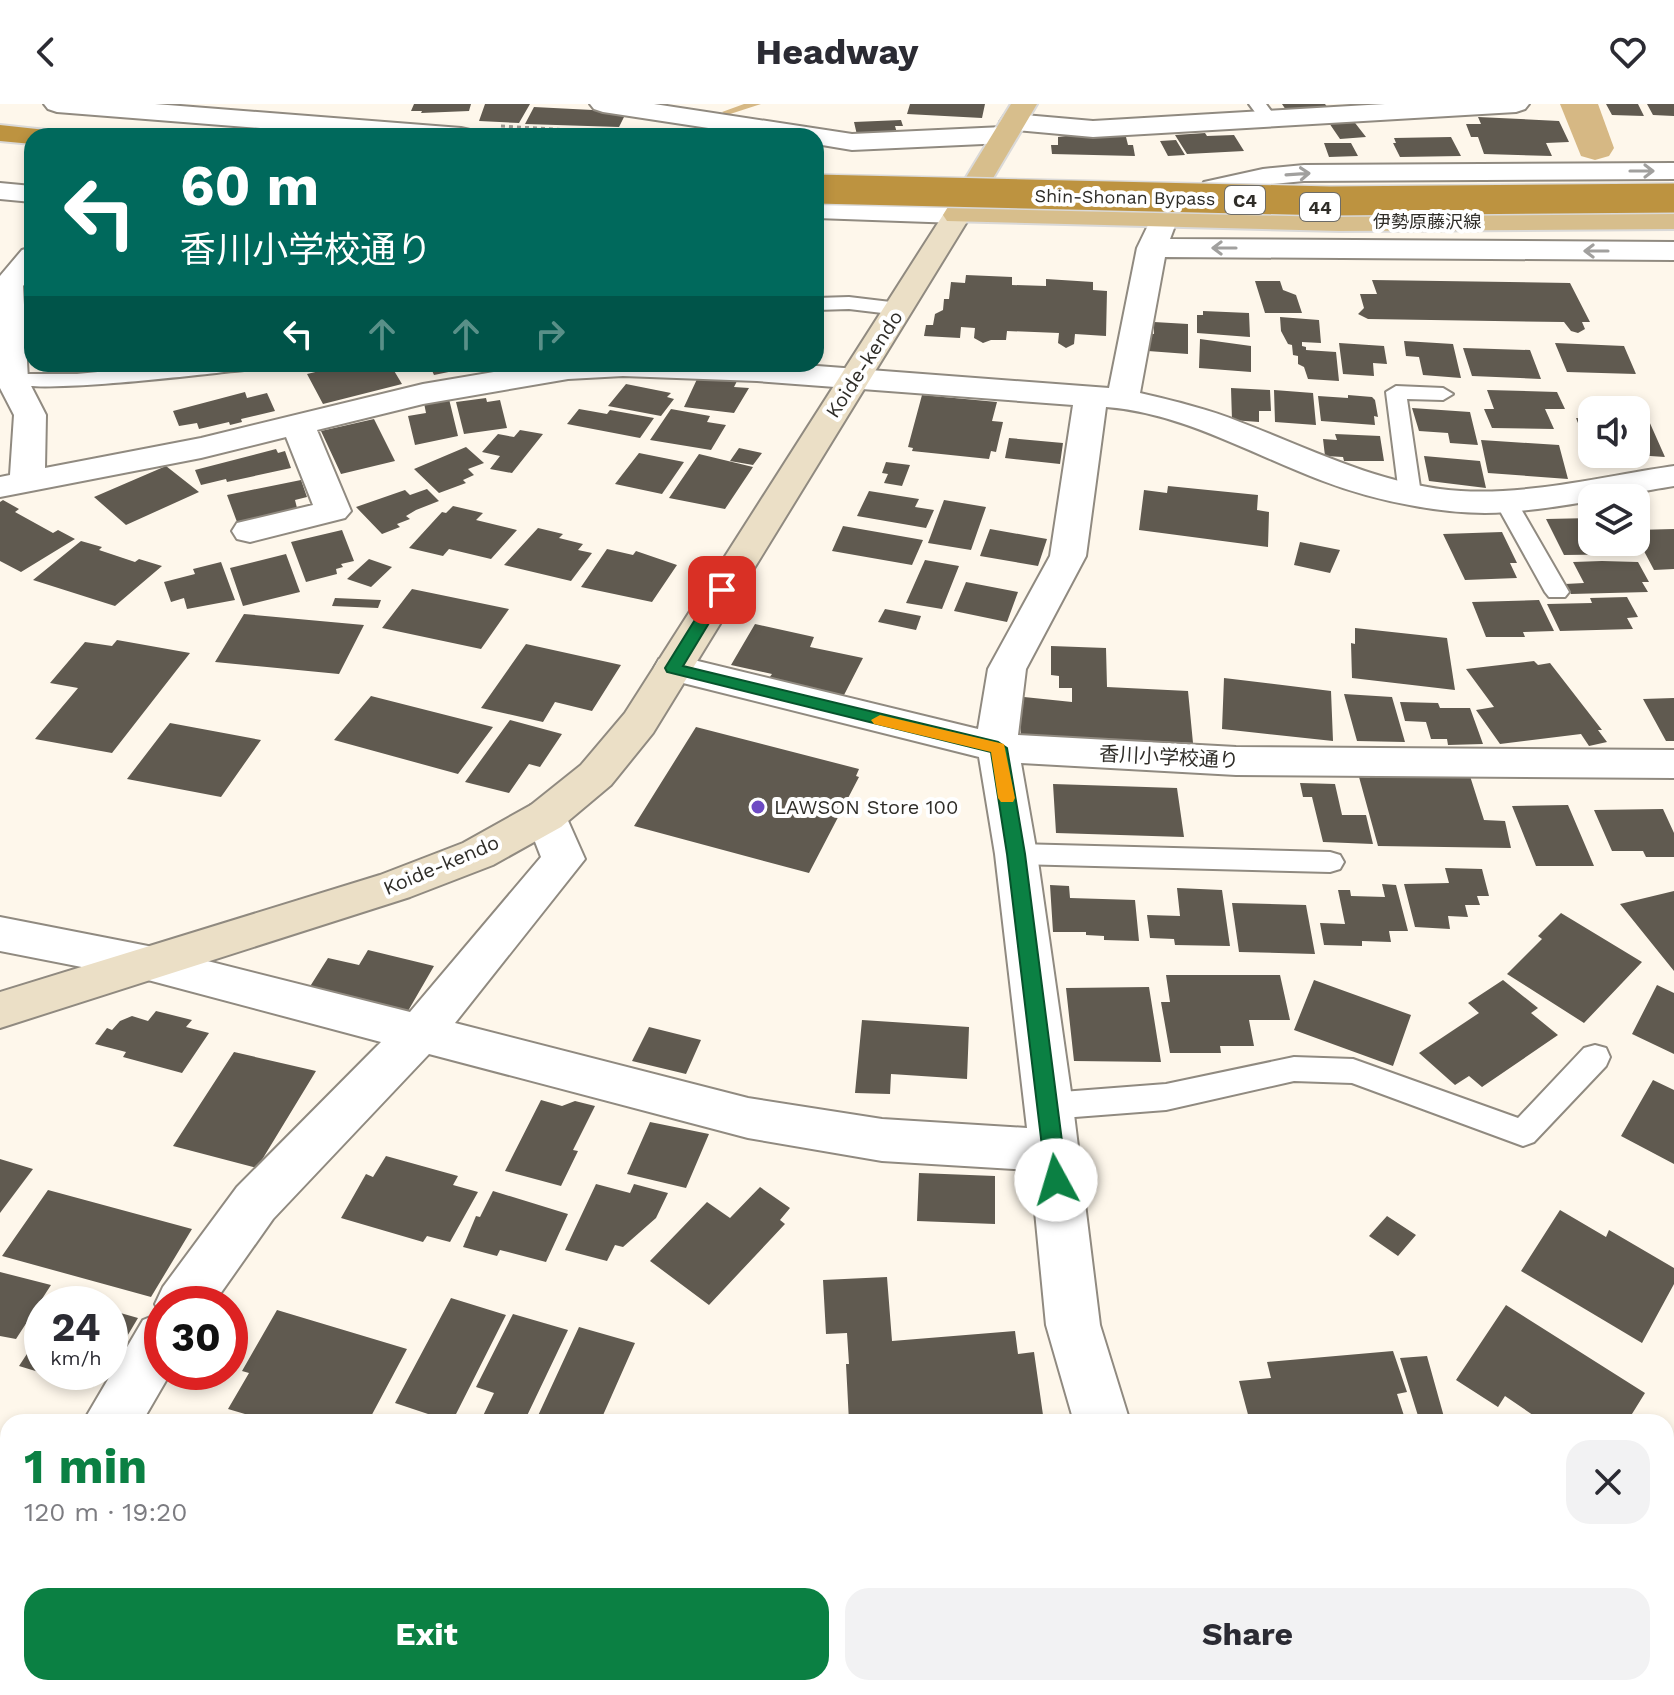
<!DOCTYPE html>
<meta charset="utf-8">
<style>
body{margin:0;font-family:"Work Sans","Noto Sans JP",sans-serif;background:#f2f2f3;color:#2b2b33;height:100vh;display:flex;flex-direction:column;font-size:30px;white-space:nowrap}
*{box-sizing:border-box;margin:0}
p{font-size:26px;color:#7c7c81}
.icon{flex:none;width:44px;height:44px;fill:none;stroke:currentColor;stroke-width:2;stroke-linecap:round;stroke-linejoin:round}
.map{position:relative;flex:1;overflow:hidden}
.side{position:absolute;left:0px;top:1310px;width:1674px;height:282px;display:flex;flex-direction:column;background:#fff;border-radius:24px 24px 0 0;box-shadow:0 4px 12px #0003}
.side>*{flex:none}
.banner{position:absolute;left:24px;top:24px;width:800px;height:244px;border-radius:24px;box-shadow:0 4px 12px #0003;background:#00695c;color:#fff;overflow:hidden}
.fabs{position:absolute;left:1578px;top:292px;display:grid;gap:16px}
.fabs a{display:grid;place-items:center;width:72px;height:72px;border-radius:16px;background:#fff;box-shadow:0 4px 12px #0003;font-size:40px}
.speed{position:absolute;left:24px;top:1182px;display:flex;gap:16px;font-size:40px;font-weight:700;text-align:center}
.speed>*{display:grid;place-content:center;width:104px;height:104px;border-radius:50%;background:#fff;box-shadow:0 4px 12px #0003;line-height:1}
.speed small{font-size:20px;font-weight:400}
.speed .limit{border:12px solid #d22;background:#fff;color:#111}
.pin{position:absolute;display:grid;place-items:center;width:68px;height:68px;color:#fff;margin:-34px;border-radius:16px;box-shadow:0 4px 12px #0006}
.me{position:absolute;width:88px;margin:-44px;rotate:354deg;stroke-linejoin:round;filter:drop-shadow(0 0 6px #0008)}
.turn{display:flex;align-items:center;gap:28px;height:168px;padding:0 24px;font-size:36px}
.turn .icon{width:104px;height:104px;stroke-width:2.5}
.turn b{display:block;font-size:56px;line-height:68px}
.lanes{display:flex;align-items:center;height:76px;padding:0 24px;background:#0003;justify-content:center;gap:40px;direction:ltr}
.lanes .off{opacity:.35}
.round{display:grid;place-items:center;flex:none;width:84px;height:84px;border-radius:24px;background:#f2f2f3}
.summary{display:flex;align-items:center;justify-content:space-between;height:136px;padding:0 24px}
h1{font-size:48px;font-weight:700;line-height:60px;color:#0b8043}
.cta{display:flex;gap:16px;margin-top:auto;padding:16px 24px}
.cta a{flex:1;height:92px;border-radius:24px;background:#0b8043;color:#fff;font-size:32px;font-weight:700;line-height:92px;text-align:center}
.cta a+a{background:#f2f2f3;color:#2b2b33}
header{display:flex;justify-content:space-between;align-items:center;height:104px;padding:0 24px;background:#fff;font-size:36px;font-weight:700}
.map>svg:first-child{display:block}
.lines{fill:none;stroke-linecap:round;stroke-linejoin:round}
.stream{fill:#d6b884;fill-rule:evenodd}
.canal{fill:#d6b884;fill-rule:evenodd}
.building{fill:#605a50}
.service-casing{stroke:#908a80;stroke-width:4}
.minor-casing{stroke:#908a80;stroke-width:4}
.tertiary-casing{stroke:#908a80;stroke-width:4}
.secondary-casing{stroke:#908a80;stroke-width:4}
.primary-casing{stroke:#dad9d8;stroke-width:4}
.motorway-casing{stroke:#dad9d8;stroke-width:4}
.path{stroke:#9e9991;stroke-width:3;stroke-dasharray:4 4;stroke-linecap:butt}
.service{fill:#fff;fill-rule:evenodd}
.minor{fill:#fff;fill-rule:evenodd}
.tertiary{fill:#fff;fill-rule:evenodd}
.secondary{fill:#ebdfc6;fill-rule:evenodd}
.primary{fill:#d7be8c;fill-rule:evenodd}
.motorway{fill:#bd9340;fill-rule:evenodd}
.motorway-bridge-casing{stroke:#dad9d8;stroke-width:32;stroke-linecap:butt}
.motorway-bridge{stroke:#bd9340;stroke-width:29}
.oneway{stroke:#a1a09e}
.route{fill:#0b8043;stroke:#07532c;stroke-width:2}
.slow{fill:#f59e0b}
.poi-dot{fill:#6d4ac3;stroke:#fff;stroke-width:3}
.labels{text-anchor:middle;dominant-baseline:central;stroke-width:8;stroke-linejoin:round;paint-order:stroke}
.far-street-label{font-size:18px;fill:#2f2d28;stroke:#fff}
.shield{fill:#fff;stroke:#6d6c68;stroke-width:2}
.shield-label{font-size:18px;font-weight:bold;fill:#2f2d28}
.street-label{font-size:20px;fill:#2f2d28;stroke:#fff}
.poi-label{font-size:20px;fill:#2f2d28;stroke:#fff;text-anchor:start}
</style>
<header><svg class="icon" aria-label="back" viewBox="0 0 24 24"><path d="M15 5l-7 7 7 7"/></svg>Headway<svg class="icon" aria-label="heart" viewBox="0 0 24 24"><path d="M12 20l-8-8c-3-5 5-10 8-4 3-6 11-1 8 4z"/></svg></header>
<div class="map">
<svg width="1674" height="1591" viewBox="0 0 1674 1591">
<rect width="100%" height="100%" fill="#fef7eb"/>
<g class="lines">
<path class="stream" d="M744,0H761L727,11L722,8Z"/>
<path class="canal" d="M1560,0H1598L1614,44L1609,52L1595,56L1581,52Z"/>
</g>
<path class="building" d="M414,0H471L469,7L421,9L422,7H411Z
M485,0H530L519,19L479,17Z
M910,0H985L982,14L907,10Z
M1282,0H1325L1328,4L1286,6Z
M1606,0H1638L1644,12L1612,11Z
M1647,0H1674V12L1653,11Z
M534,3L612,7L626,9L619,23L525,20Z
M1478,13L1559,17L1569,38L1546,39L1552,52L1484,50L1478,33H1471L1466,20H1481Z
M1352,15L1366,33L1340,35L1327,16Z
M901,16L903,22H895L897,29L857,31L854,18Z
M704,25L737,27L760,32H701Z
M1205,29L1207,32L1234,31L1244,47L1187,50L1175,31Z
M1066,32L1126,33L1128,41H1133L1135,52L1052,50L1051,41H1058V33Z
M1451,33L1461,52L1400,53L1393,39H1396L1394,34Z
M1176,36L1185,51L1168,52L1160,37Z
M1324,39H1351L1358,52L1329,53Z
M966,171L1012,173V181L1046,182V175L1093,178V186L1107,187L1106,232L1075,230L1074,240L1066,244L1058,239L1059,229L1007,227L1006,236H991L983,239L974,234L975,224L961,223L960,234L924,232L926,221H933L935,210L943,206L944,195H949L951,178L965,179Z
M1372,176L1570,179L1590,218H1582L1585,225L1578,229L1571,227L1564,218L1368,215L1358,210L1364,204L1360,190H1377Z
M1255,177H1280L1283,186L1296,191L1302,209H1265Z
M1203,207L1249,209L1250,233L1197,229V211H1203Z
M1280,213L1319,216L1321,239L1302,238V242L1306,243V246L1336,248L1339,277L1308,275L1304,263L1298,260V252L1293,251L1292,241L1288,240L1281,227Z
M1154,218L1188,220V250L1148,247V229L1154,230Z
M1200,235L1251,242V268L1199,264Z
M1404,237L1453,240L1461,274L1423,271L1419,253L1406,252Z
M1339,239L1384,242L1387,260L1373,259L1374,272L1343,270Z
M1555,239L1624,242L1636,270L1567,268Z
M1463,244L1530,246L1541,275L1472,272Z
M349,260H358L362,266L390,260L402,280L323,300L307,270Z
M429,260H471L473,263L434,271Z
M698,273L737,277L734,283L749,284L734,309L684,303Z
M626,280L671,289L667,293L674,295L661,312L608,302Z
M1231,284L1270,286L1271,307H1259V318L1232,316Z
M1274,286L1313,289L1316,321L1275,318Z
M1487,286L1557,288L1565,305H1545L1554,325L1492,324L1484,305H1494Z
M245,288L247,294L267,289L275,307L241,315L242,318L230,321L229,318L199,325L197,319L179,322L173,307Z
M922,291L997,298L992,317L1003,318L996,348L991,347L989,355L912,347L913,344L908,343Z
M1348,291L1372,293L1375,296L1378,313L1374,312L1375,321L1321,317L1318,292L1348,294Z
M486,294L487,298L500,296L507,324L464,330L456,298Z
M449,295L458,332L415,341L408,312L426,309L424,299Z
M1412,304L1470,308L1478,341L1450,339L1448,329L1419,327Z
M579,305L607,310L610,306L654,314L640,334L567,320Z
M671,305L710,312L707,318L726,321L711,346L650,336Z
M1576,314L1592,315V355Z
M374,315L395,357L341,370L321,327Z
M1636,317H1649L1665,353L1636,351Z
M520,326L543,330L512,369L490,365L500,352L482,348L498,330L514,333Z
M1335,330L1380,332L1384,357H1344L1343,353L1325,352L1323,335L1337,336Z
M1009,334L1063,339L1060,360L1005,354Z
M1481,336L1559,341L1568,375L1488,369Z
M466,343L484,359L468,365L474,371L463,376L466,379L439,389L414,365Z
M739,344L762,349L753,361L730,357Z
M276,345L278,349L285,347L291,364L227,378L226,375L201,381L195,366Z
M639,349L684,358L662,390L615,380Z
M699,350L753,363L725,405L669,394Z
M1424,352L1480,357L1486,384L1429,377Z
M886,358L910,361L902,382L884,379L888,370L882,369Z
M166,362L199,388L126,421L94,393Z
M301,376L307,393L295,396L297,404L237,418L227,391Z
M1168,382L1258,391L1257,406L1269,408L1268,443L1139,426L1144,386L1167,389Z
M427,385L439,397L416,406L406,412L410,415L397,420L400,423L382,430L356,403L405,386L410,391Z
M869,387L919,395L915,403L934,406L926,424L857,412Z
M3,396L19,405L15,408L53,429L58,426L75,435L21,468L0,457V398Z
M944,396L986,403L971,446L928,439Z
M453,402L483,409L476,416L517,426L491,455L449,445L443,452L409,444L442,408L446,409Z
M1592,414V438H1635L1641,450L1564,451L1546,415Z
M843,422L923,436L912,461L832,447Z
M538,424L563,430L559,434L583,440L578,446L592,449L571,477L504,461Z
M990,425L1047,435L1038,462L980,452Z
M1674,425V465L1654,466L1636,432V426Z
M342,426L354,457L341,460L343,463L336,465L337,470L306,478L291,438Z
M1502,428L1517,459H1510L1517,474L1465,476L1443,430Z
M81,437L102,443L99,446L135,458L139,455L162,462L115,502L33,476Z
M1300,438L1340,446L1330,469L1294,461Z
M607,445L633,451L636,447L677,461L652,498L581,483Z
M286,450L300,488L243,502L230,464Z
M369,455L392,463L371,483L347,475Z
M925,456L959,462L942,505L906,499Z
M1602,457L1638,458L1649,478H1642L1648,488L1571,490L1565,480L1584,479L1573,458Z
M221,458L235,496L187,505L184,494L171,498L164,478L195,470L193,465Z
M966,478L1018,488L1007,518L954,507Z
M412,485L509,505L481,545L382,524Z
M1627,493L1638,513L1627,514L1633,525L1560,527L1547,500L1592,499L1590,494Z
M335,494L381,496L378,504L332,502Z
M1539,496L1554,527L1523,528L1525,533H1486L1472,498Z
M885,505L921,512L916,526L878,518Z
M244,510L364,521L339,570L215,558Z
M755,520L814,533L810,543L863,554L844,591L769,574L772,570L731,561Z
M1355,524L1447,534L1455,586L1352,574L1351,539L1355,540Z
M117,536L190,549L112,649L35,635L78,584L50,579L85,538L112,542Z
M526,540L621,561L592,607L555,598L543,618L481,604Z
M1051,542L1106,544L1107,583L1188,587L1193,639L1021,631L1018,601H1023L1024,593L1072,598V584H1059V572L1051,571Z
M1534,557L1538,561L1550,559L1602,626H1598L1607,638L1589,642L1581,630L1500,640L1476,606L1494,603L1466,565Z
M1224,574L1331,587L1333,637L1222,625Z
M1344,590L1392,593L1405,638L1357,637Z
M371,592L493,623L458,670L334,636Z
M1674,594V637H1666L1643,595Z
M1400,598L1438,599L1440,604H1470L1483,640L1448,641L1447,635H1431L1426,618L1405,617Z
M510,616L562,630L540,663L529,660L509,689L465,678Z
M170,619L261,636L221,693L127,675Z
M696,623L859,665L856,672L859,673L809,769L634,722Z
M1369,670L1470,672L1484,716L1505,717L1511,744L1378,742L1359,673L1370,674Z
M1300,679L1335,680L1342,711H1366L1373,740L1323,738L1312,693H1303Z
M1053,680L1177,684L1184,733L1056,729Z
M1568,701L1594,762H1536L1512,702Z
M1663,705L1674,729V753H1646L1643,747H1612L1594,706Z
M1445,764L1482,765L1489,792H1477L1480,801H1465L1468,813L1448,812L1450,825L1415,823L1404,780L1449,779Z
M1382,780L1396,781L1408,827H1389L1391,838L1362,837V842L1324,841L1320,819L1345,820L1338,786H1350L1351,792L1385,793Z
M1050,781L1069,782L1070,794L1135,796L1139,837L1104,836V832L1086,831V828H1053Z
M1177,784L1222,786L1230,842L1175,841L1174,835L1150,834L1147,811L1180,812Z
M1674,787V867L1620,800Z
M1232,799L1306,801L1315,850L1239,848Z
M1561,809L1642,858L1584,919L1507,870L1542,835L1538,832Z
M368,846L434,862L408,907L309,884L328,854L359,861Z
M1166,871H1280L1290,916H1249L1254,942H1220L1221,949H1170L1161,898H1170Z
M1314,876L1411,911L1393,962L1294,926Z
M1503,876L1538,904L1531,909L1558,931L1482,983L1469,972L1455,981L1419,949L1479,909L1468,899Z
M1657,881L1674,889V950L1632,930Z
M1149,883L1161,958L1074,957L1066,884Z
M156,907L192,916L186,923L209,929L182,969L123,953L126,948L95,940L107,924L112,926L120,917L132,912L148,917Z
M862,916L969,923L967,975L891,970L890,990L855,989Z
M649,923L701,936L686,970L632,957Z
M234,948L316,967L257,1064L173,1042Z
M1653,976L1674,986V1060L1621,1032Z
M541,996L562,1002L575,997L595,1002L573,1046L578,1047L561,1082L505,1067Z
M650,1018L709,1030L686,1084L627,1070Z
M386,1052L458,1072L453,1081L478,1088L450,1138L427,1132L423,1138L341,1114L366,1070L373,1073Z
M0,1055L33,1065L0,1109Z
M919,1069L995,1072V1120L917,1117Z
M596,1080L630,1089L634,1080L668,1089L656,1114L623,1143L615,1141L607,1157L565,1146Z
M760,1083L790,1104L780,1116L785,1120L709,1201L650,1157L707,1098L730,1114Z
M48,1086L192,1125L151,1193L2,1152Z
M493,1087L568,1110L546,1158L500,1146L497,1152L463,1143L476,1112L480,1113Z
M1560,1106L1606,1133L1609,1126L1674,1164V1180L1642,1239L1521,1167Z
M1387,1112L1416,1131L1398,1152L1369,1132Z
M0,1168L51,1181L16,1235L0,1232Z
M887,1173L892,1237L1015,1227L1018,1250L1034,1248L1044,1318H849L846,1260H849L847,1229L826,1230L823,1176Z
M67,1188L107,1199V1200H59Z
M451,1194L506,1211L452,1318L395,1299Z
M1506,1201L1645,1289L1627,1318H1543L1505,1292L1498,1303L1456,1276Z
M110,1206L138,1214L110,1261Z
M277,1206L407,1245L368,1318H272L228,1305L249,1269L242,1267Z
M513,1210L568,1226L524,1318H480L494,1289L476,1283Z
M579,1223L635,1239L600,1318L536,1316Z
M42,1227V1269L19,1262Z
M1393,1247L1407,1288L1397,1290L1406,1318H1250L1239,1277L1271,1274L1267,1258Z
M1427,1252L1444,1313L1419,1315L1400,1254Z
M106,1268L93,1283L43,1269V1268Z
M0,1354L8,1357V1407L0,1405Z
M710,1584L708,1591H387L363,1585Z
M1002,1584H1092L1083,1591H1005Z
M1274,1584H1319L1316,1591H1286Z
M1398,1584H1477L1484,1589L1393,1591Z
M1505,1584H1561L1557,1591H1501Z"/>
<g class="lines">
<defs>
<path id="service" d="M1249,0H1266L1277,15L1275,19H1263Z
M849,193L899,199L909,205L899,211L849,205L816,206V194Z
M181,260H254L244,266C210,269 17,294 2,276L12,270H77Z
M1396,282L1443,284L1453,290L1443,296L1407,295L1421,390L1410,397L1399,390L1386,288Z
M1506,391L1517,398L1569,488L1565,493H1549L1545,488L1495,398Z
M1016,740L1330,748L1340,751L1344,758L1340,765L1330,768L1016,760L1006,757L1002,750L1006,743Z
M1595,941L1606,944L1610,953L1606,962L1534,1038L1523,1042L1352,979L1294,977L1166,1006L1049,1015L1038,1011L1033,1002L1038,993L1049,989L1166,980L1294,953L1353,955L1518,1014L1584,944Z"/>
<path id="minor" d="M590,0H654L852,30L1003,23L1000,18L1004,12L1013,10L1093,17L1385,0H1529L1525,5L1516,8L1093,33L1015,26L1018,31L1014,37L1005,39L852,46L816,40V32H761L603,8L594,5Z
M1674,59V75L1304,77L1263,81L1225,90L1214,108L1204,110L1194,108L1190,102L1204,78L1263,65L1304,61Z
M1162,110L1172,113L1176,119L1170,135L1674,138V156L1165,153L1140,289C1174,297 1208,305 1240,318C1313,346 1382,382 1461,387C1532,391 1604,372 1674,362V382C1618,391 1564,404 1507,408C1451,413 1375,397 1323,377C1251,350 1183,309 1106,303L1086,452L1026,565L1018,631L1236,643L1674,646V674L1236,671L1021,659L1037,750L1073,1002L1100,1221L1130,1318H1074L1046,1221L1031,1066L882,1057L748,1034L429,950L273,1115L213,1200H162V1268H171L142,1318H83L143,1216L160,1209L155,1200L163,1183L237,1083L381,938L148,876L0,847V813L148,842L410,908L541,753L525,712L531,701L546,697L561,701L585,755L455,919L748,994L882,1015L1027,1024L995,750L979,653L659,573L654,564L659,555L673,551L978,625L988,565L1050,452L1073,301L757,277L623,272L568,275L423,300L317,326L351,407L345,414L250,438L237,435L232,427L237,419L313,401L286,333L201,354L0,393V373L10,371L14,311L0,284V172L22,146L32,143V171L23,182L28,276L46,311L45,364L201,334L423,280L541,260H791L1109,284L1137,144L1152,113Z
M8,1459V1529L0,1532V1462Z
M1132,1584H1244L1247,1591H1129Z"/>
<path id="tertiary" d="M44,0H155L461,24L470,26L474,32H362L57,8L48,5Z
M0,79L32,82V98L0,95Z
M816,98L957,103L967,105L971,111L967,117L957,119L816,114Z"/>
<path id="secondary" d="M957,103L967,105L971,111L653,629L611,681L561,723L493,761L410,793L0,924V888L380,771L463,739L531,701L581,661L625,609L943,111L947,105Z"/>
<path id="primary" d="M1011,0H1037L976,103L1339,109L1674,107V125L1339,127L947,117L943,111Z"/>
<path id="motorway" d="M0,21L46,26L50,32H32V40L0,37Z"/>
</defs>
<use href="#service" class="service-casing"/>
<use href="#minor" class="minor-casing"/>
<use href="#tertiary" class="tertiary-casing"/>
<use href="#secondary" class="secondary-casing"/>
<use href="#primary" class="primary-casing"/>
<use href="#motorway" class="motorway-casing"/>
<path class="path" d="M501,22L570,26"/>
<use href="#service" class="service"/>
<use href="#minor" class="minor"/>
<use href="#tertiary" class="tertiary"/>
<use href="#secondary" class="secondary"/>
<use href="#primary" class="primary"/>
<use href="#motorway" class="motorway"/>
<defs>
<path id="motorway-bridge" d="M816,85L1330,97L1674,94"/>
</defs>
<use href="#motorway-bridge" class="motorway-bridge-casing"/>
<use href="#motorway-bridge" class="motorway-bridge"/>
</g>
<defs><path id="oneway-shaft" d="M-6 0H5M1.5-3L5.5 0L1.5 3" fill="none" stroke-width="1.6" stroke-linecap="round" stroke-linejoin="round" transform="scale(2)"/></defs>
<g class="oneway">
<use href="#oneway-shaft" transform="translate(1642 67)"/>
<use href="#oneway-shaft" transform="translate(1298 70) rotate(-4)"/>
<use href="#oneway-shaft" transform="translate(1224 144) rotate(-180)"/>
<use href="#oneway-shaft" transform="translate(1596 147) rotate(-180)"/>
</g>
<path class="route" d="M722,481L729,486L683,562L998,638L1007,644L1025,750L1067,1076L1064,1082L1056,1085L1049,1082L1046,1076L1007,750L991,648L667,568L665,564L716,482Z"/>
<path class="slow" d="M880,611L1004,640L1015,694L1013,698H1001L998,694L991,648L874,620L871,616Z"/>
<circle class="poi-dot" cx="758" cy="703" r="8"/>
<g class="labels">
<g class="far-street-label">
<text transform="translate(1125 93) rotate(1)">Shin-Shonan Bypass</text>
<text x="1427" y="117">伊勢原藤沢線</text>
</g>
<g class="shield">
<rect x="1225" y="82" width="40" height="28" rx="6"/>
<rect x="1300" y="89" width="40" height="28" rx="6"/>
</g>
<g class="shield-label">
<text x="1245" y="96">C4</text>
<text x="1320" y="103">44</text>
</g>
<g class="street-label">
<text transform="translate(864 260) rotate(-57)">Koide-kendo</text>
<text transform="translate(1169 653) rotate(3)">香川小学校通り</text>
<text transform="translate(441 761) rotate(-23)">Koide-kendo</text>
</g>
<g class="poi-label">
<text x="774" y="703">LAWSON Store 100</text>
</g>
</g>
</svg>
<div class="fabs">
<a><svg class="icon" aria-label="sound" viewBox="0 0 24 24"><path d="M4 9h4l5-4v14l-5-4H4zM17 9q2 3 0 6"/></svg></a>
<a><svg class="icon" aria-label="layers" viewBox="0 0 24 24"><path d="M12 4l9 5-9 5-9-5zM3 14l9 5 9-5"/></svg></a>
</div>
<div class="speed"><div>24<small>km/h</small></div><div class="limit">30</div></div>
<div class="pin" style="left:722px;top:486px;background:#d93025"><svg class="icon" aria-label="arrive" viewBox="0 0 24 24"><path d="M6 21V4h12l-3 4 3 4H6"/></svg></div>
<svg class="me" style="left:1056px;top:1076px" viewBox="-20 -20 40 40"><circle r="19" fill="#fff"/><path d="M0-13L10 11 0 6-10 11z" fill="#0b8043"/></svg>
<div class="banner">
<div class="turn"><svg class="icon" aria-label="left" viewBox="0 0 24 24"><path d="M17 20v-9H6M10 6l-5 5 5 5"/></svg><div><b>60 m</b>香川小学校通り</div></div>
<div class="lanes"><svg class="icon" aria-label="left" viewBox="0 0 24 24"><path d="M17 20v-9H6M10 6l-5 5 5 5"/></svg><svg class="icon off" aria-label="ahead" viewBox="0 0 24 24"><path d="M12 20V5M6 11l6-6 6 6"/></svg><svg class="icon off" aria-label="ahead" viewBox="0 0 24 24"><path d="M12 20V5M6 11l6-6 6 6"/></svg><svg class="icon off" aria-label="right" viewBox="0 0 24 24"><path d="M7 20v-9h11M14 6l5 5-5 5"/></svg></div>
</div>
<section class="side">
<div class="summary"><div><h1>1 min</h1><p>120 m · 19:20</p></div><a class="round"><svg class="icon" aria-label="close" viewBox="0 0 24 24"><path d="M6 6l12 12M18 6L6 18"/></svg></a></div>
<div class="cta"><a>Exit</a><a>Share</a></div>
</section>
</div>
